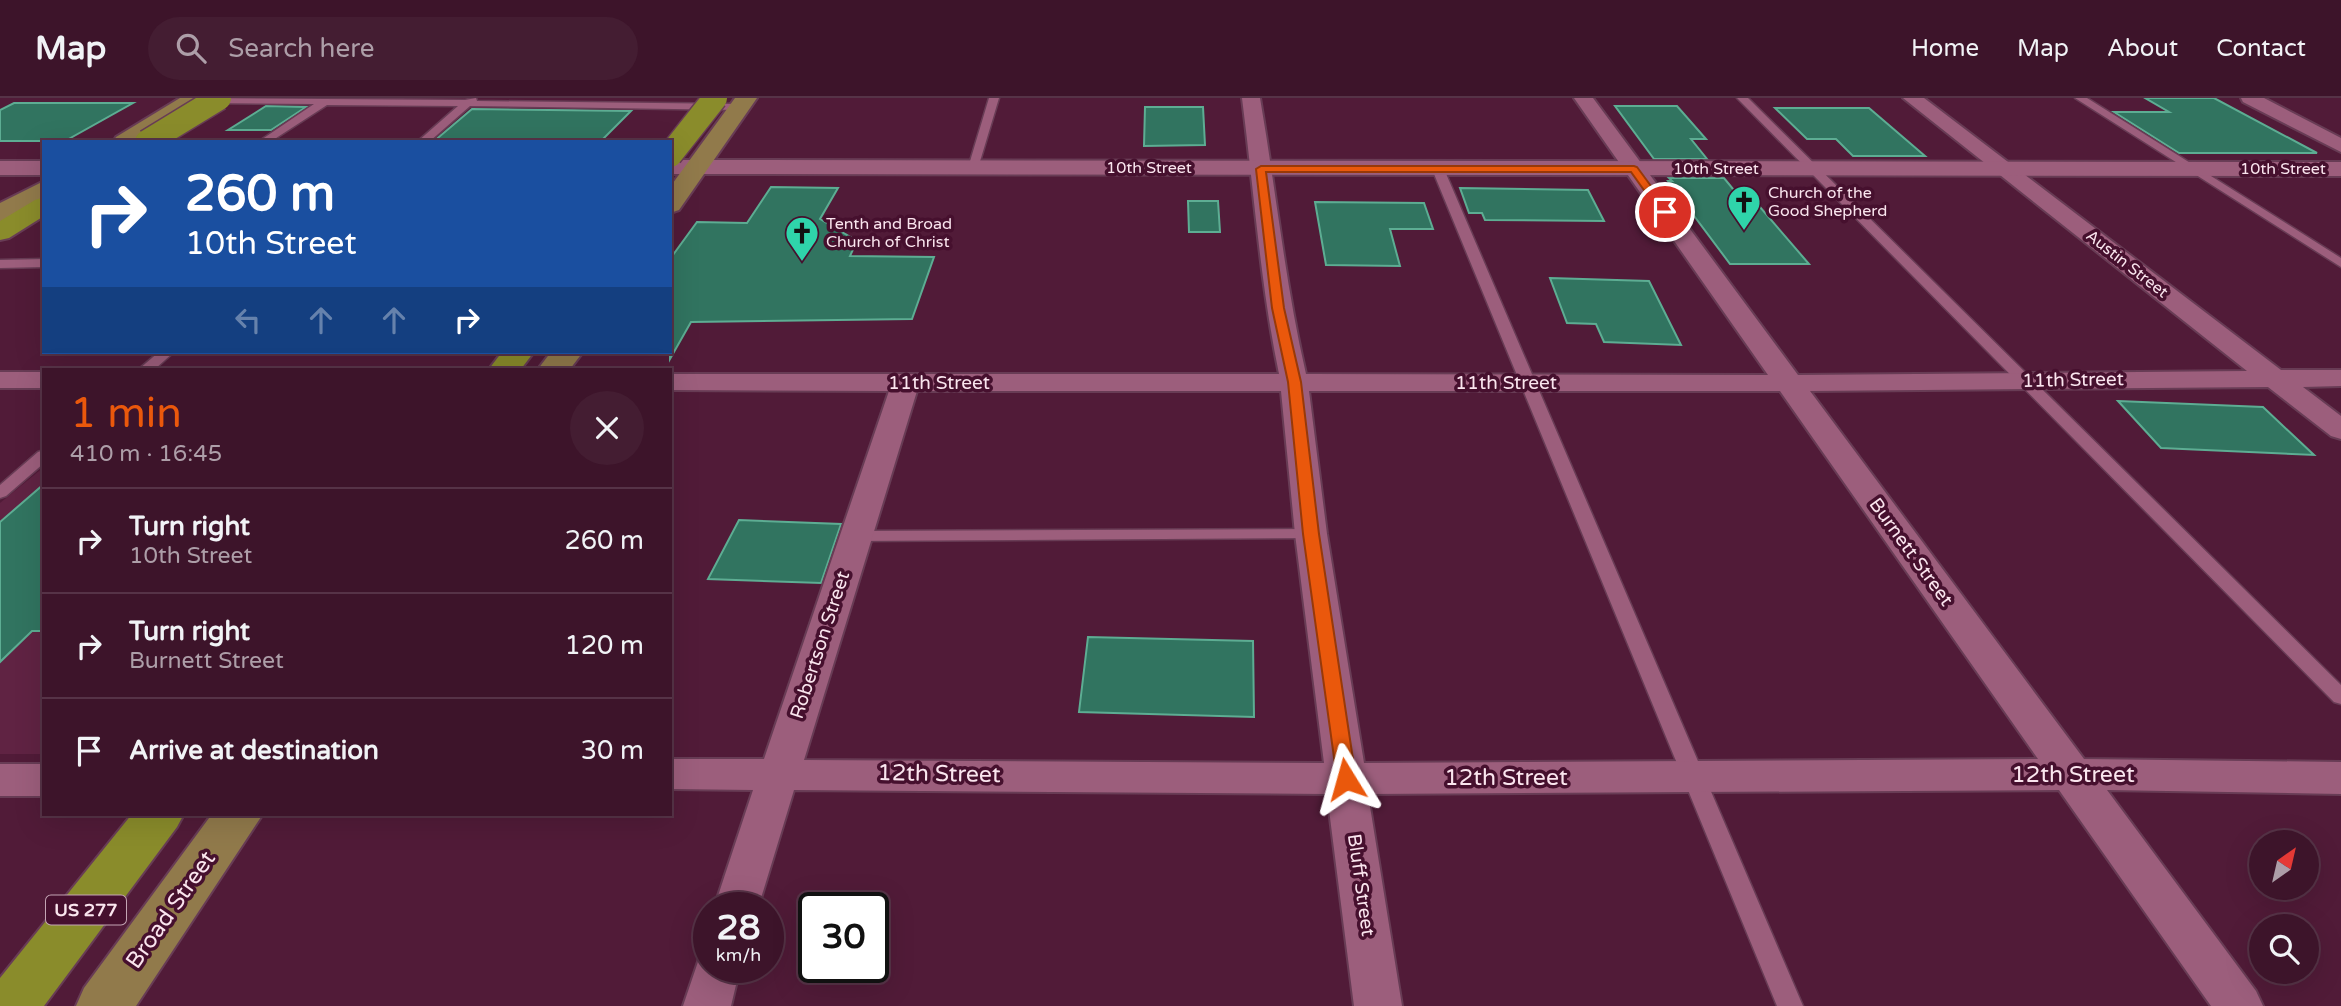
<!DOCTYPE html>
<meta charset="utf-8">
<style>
body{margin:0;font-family:"Varela Round",sans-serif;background:#441d32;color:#f1f3f6;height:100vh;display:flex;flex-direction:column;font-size:26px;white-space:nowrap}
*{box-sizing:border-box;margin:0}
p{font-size:23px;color:#ad9ea8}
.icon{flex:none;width:38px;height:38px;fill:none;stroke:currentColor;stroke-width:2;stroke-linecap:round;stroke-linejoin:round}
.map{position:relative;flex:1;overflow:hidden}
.details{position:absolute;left:42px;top:270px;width:630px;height:448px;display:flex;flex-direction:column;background:#3d142a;border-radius:0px;box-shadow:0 7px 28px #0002,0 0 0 2px #563347}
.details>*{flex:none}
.banner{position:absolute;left:42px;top:42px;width:630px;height:214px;border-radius:0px;box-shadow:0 7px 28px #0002,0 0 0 2px #563347;background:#1a4fa0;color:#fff;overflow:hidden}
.needle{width:46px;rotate:34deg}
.tools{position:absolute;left:2249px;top:732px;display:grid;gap:14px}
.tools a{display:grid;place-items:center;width:70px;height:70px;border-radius:50%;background:#3d142a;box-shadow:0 7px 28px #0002,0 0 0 2px #563347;font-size:35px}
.speed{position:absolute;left:693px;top:794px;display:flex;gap:14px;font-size:35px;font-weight:700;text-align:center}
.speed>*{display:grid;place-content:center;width:91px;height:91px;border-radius:50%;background:#3d142a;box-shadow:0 7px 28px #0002,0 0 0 2px #563347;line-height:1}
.speed small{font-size:18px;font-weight:400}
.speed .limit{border:4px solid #111;border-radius:10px;background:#fff;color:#111}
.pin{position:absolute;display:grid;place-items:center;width:60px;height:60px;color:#fff;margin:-30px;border:4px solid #fff;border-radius:50%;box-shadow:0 2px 7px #0007}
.me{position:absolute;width:77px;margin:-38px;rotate:352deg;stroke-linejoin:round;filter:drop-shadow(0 0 5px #0008)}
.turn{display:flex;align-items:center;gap:24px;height:147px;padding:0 28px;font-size:32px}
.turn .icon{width:91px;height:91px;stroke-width:2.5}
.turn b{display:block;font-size:49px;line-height:60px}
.lanes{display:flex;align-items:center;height:66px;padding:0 28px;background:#0003;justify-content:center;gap:35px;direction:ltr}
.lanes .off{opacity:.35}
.round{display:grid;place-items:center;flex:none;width:74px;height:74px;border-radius:37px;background:#441d32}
.overview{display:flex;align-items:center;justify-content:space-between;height:119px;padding:0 28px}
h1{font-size:42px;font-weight:600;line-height:52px;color:#ea580c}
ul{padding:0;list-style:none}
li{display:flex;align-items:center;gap:21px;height:105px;padding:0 28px;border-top:2px solid #563347}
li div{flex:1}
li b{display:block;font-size:26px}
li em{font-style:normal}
header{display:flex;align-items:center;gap:42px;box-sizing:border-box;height:98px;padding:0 35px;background:#3d142a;border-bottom:2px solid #563347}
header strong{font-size:33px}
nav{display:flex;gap:38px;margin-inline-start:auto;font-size:24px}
.search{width:490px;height:63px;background:#441d32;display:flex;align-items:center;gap:18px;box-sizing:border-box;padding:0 24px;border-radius:38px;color:#ad9ea8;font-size:26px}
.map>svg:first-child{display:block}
.built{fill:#602343}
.building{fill:#317460;stroke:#5dad93;stroke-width:2}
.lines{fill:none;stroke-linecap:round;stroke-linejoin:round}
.service-casing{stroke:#683c55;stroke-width:3}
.minor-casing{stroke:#683c55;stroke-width:4}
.tertiary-casing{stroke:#683c55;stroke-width:4}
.primary-casing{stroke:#683c55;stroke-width:4}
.motorway-casing{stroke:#683c55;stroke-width:4}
.service{fill:#9c5e7c;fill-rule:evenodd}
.minor{fill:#9c5e7c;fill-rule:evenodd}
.tertiary{fill:#9c5e7c;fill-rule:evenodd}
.primary{fill:#917a4b;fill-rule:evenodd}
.motorway{fill:#8a8c2b;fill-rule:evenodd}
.motorway-bridge-casing{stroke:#683c55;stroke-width:27;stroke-linecap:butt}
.motorway-bridge{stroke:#8a8c2b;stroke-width:24}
.route{fill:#ea580c;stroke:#983908;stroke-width:2}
.labels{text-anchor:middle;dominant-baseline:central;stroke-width:7;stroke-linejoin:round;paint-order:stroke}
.far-street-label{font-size:16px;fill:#fae5ee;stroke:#46102e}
.far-poi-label{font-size:16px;fill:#fae5ee;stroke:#46102e;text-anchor:start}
.shield{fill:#46102e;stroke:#c4a5b4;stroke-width:2}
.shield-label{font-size:18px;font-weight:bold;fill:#fae5ee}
.street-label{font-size:19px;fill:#fae5ee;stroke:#46102e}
.near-street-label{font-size:23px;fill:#fae5ee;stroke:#46102e}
</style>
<header>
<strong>Map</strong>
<div class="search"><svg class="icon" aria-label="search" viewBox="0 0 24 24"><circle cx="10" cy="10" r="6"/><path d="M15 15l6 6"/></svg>Search here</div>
<nav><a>Home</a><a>Map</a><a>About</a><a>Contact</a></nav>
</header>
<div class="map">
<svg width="2341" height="908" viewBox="0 0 2341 908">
<rect width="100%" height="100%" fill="#511b38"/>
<path class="built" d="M44,369V656H0V405Z"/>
<path class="building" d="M2145,0H2214L2317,55H2179L2114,14H2169Z
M14,5H133L65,43H0V12Z
M266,8L306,9L271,32H228Z
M1615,8H1677L1706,41H1691L1707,61H1654Z
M1145,9H1203L1205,47L1144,48Z
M1775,10H1869L1925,58H1853L1836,41H1807Z
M472,11L631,13L600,44H433Z
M1669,80H1724L1742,102H1754L1809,166H1730L1668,83H1672Z
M771,89L838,90L820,121L857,143L850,158L934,159L912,221L691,224L670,261V161L697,124L747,125Z
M1460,90L1588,92L1604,123L1485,122L1482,115H1469Z
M1188,103H1218L1220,134H1189Z
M1315,104L1424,105L1433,131H1390L1400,168L1326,167Z
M1550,180L1649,183L1681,247L1604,244L1596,226L1567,225Z
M2118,303L2263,309L2314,357L2161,350Z
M44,386V533H32L0,564V424Z
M739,422L841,426L821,485L708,481Z
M1088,539L1253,543L1254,619L1079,614Z"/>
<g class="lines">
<defs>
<path id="service" d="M202,0L465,2L476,0L477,3L740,6L745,9L740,12L470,8L429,44H417L458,8L327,7L270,44H258L314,6L206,5L203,4Z
M989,0H999L978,70L973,73L968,70Z
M1737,0H1748L2341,587V606L2334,604Z
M2075,0H2087L2341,160V169Z
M1434,69L1444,71L1803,908H1777L1432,71Z
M44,161V169L0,170V162Z
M159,254H174L155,271H139Z
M44,352V365L6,398L0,400V387L38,354Z
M1311,431L1317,432L1320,436L1317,440L855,443L846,438L855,433Z"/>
<path id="minor" d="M1242,0H1260C1276,92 1285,185 1306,276L1768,277L1574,0H1593L1798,277L2247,273L1903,0H1924L2281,272H2341V288L2303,289L2341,318V341L2331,338L2268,289L1810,293L2084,661L2341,664V696L2107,692L2256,893L2263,908H2211L2059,692L1368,696L1402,908H1354L1327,696L794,692L758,810H714L753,692L670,691V661H764L889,293L670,292V276H1279C1260,185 1254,92 1242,0ZM917,293H1281L1295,436L1324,665L804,662ZM1309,293H1780L2038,661L1364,665L1327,436Z
M2241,0H2264L2341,40V54L2243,4Z
M0,274H44V290H0Z
M0,666H44V698H0Z
M709,852V870H740L731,908H683L701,855Z"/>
<path id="tertiary" d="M670,62L2341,64V78L670,76Z
M0,63H44V77H0Z"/>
<path id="primary" d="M180,0H206L140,44H113L116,39Z
M735,0H757L679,112L670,115V89Z
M44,83V101L9,121L0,124V105Z
M551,254H583L570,271H538Z
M212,716H263L136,908H76L84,890Z"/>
<path id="motorway" d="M44,99V118L9,140L0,142V123L35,102Z
M502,254H534L521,271H489Z
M132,716H184L177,729L44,908H0V880Z"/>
</defs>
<use href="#service" class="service-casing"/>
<use href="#minor" class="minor-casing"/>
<use href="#tertiary" class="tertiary-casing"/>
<use href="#primary" class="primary-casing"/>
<use href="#motorway" class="motorway-casing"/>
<use href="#service" class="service"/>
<use href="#minor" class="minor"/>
<use href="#tertiary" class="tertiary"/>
<use href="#primary" class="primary"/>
<use href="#motorway" class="motorway"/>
<defs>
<path id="motorway-bridge" d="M147,44L219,0
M670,57L715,0"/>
</defs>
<use href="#motorway-bridge" class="motorway-bridge-casing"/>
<use href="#motorway-bridge" class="motorway-bridge"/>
</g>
<path class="route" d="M1261,68H1634L1637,69L1670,114L1661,116L1631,74H1266L1284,210L1301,284L1319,436L1356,681L1353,686L1346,688L1339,686L1337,681L1303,436L1288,284L1272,210L1256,71Z"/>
<defs>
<symbol id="church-pin" viewBox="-11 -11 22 30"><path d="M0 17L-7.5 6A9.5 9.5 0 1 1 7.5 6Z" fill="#2fd4aa" stroke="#46102e"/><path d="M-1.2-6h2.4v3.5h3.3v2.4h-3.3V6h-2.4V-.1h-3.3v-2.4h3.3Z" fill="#111"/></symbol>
</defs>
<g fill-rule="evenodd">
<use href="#church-pin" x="1725" y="85" width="38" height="52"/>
<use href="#church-pin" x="783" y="116" width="38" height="52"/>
</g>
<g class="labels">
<g class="far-street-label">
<text x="1149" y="70">10th Street</text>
<text x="1716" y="71">10th Street</text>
<text x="2283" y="71">10th Street</text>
<text transform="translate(2127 166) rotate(38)">Austin Street</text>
</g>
<g class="far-poi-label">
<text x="1768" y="95">Church of the<tspan x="1768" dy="18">Good Shepherd</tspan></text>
<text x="826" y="126">Tenth and Broad<tspan x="826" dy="18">Church of Christ</tspan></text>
</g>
<rect class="shield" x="46" y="797.5" width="80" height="29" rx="5"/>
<g class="shield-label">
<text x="86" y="812">US 277</text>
</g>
<g class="street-label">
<text transform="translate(2073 282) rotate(-1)">11th Street</text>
<text x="939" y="285">11th Street</text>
<text x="1506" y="285">11th Street</text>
<text transform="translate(1911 454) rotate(54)">Burnett Street</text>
<text transform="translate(820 547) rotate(-72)">Robertson Street</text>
<text transform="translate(1361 787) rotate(82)">Bluff Street</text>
</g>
<g class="near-street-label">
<text transform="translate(939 676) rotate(1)">12th Street</text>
<text x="2073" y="677">12th Street</text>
<text x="1506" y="680">12th Street</text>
<text transform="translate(171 812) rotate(-55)">Broad Street</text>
</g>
</g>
</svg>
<div class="tools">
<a><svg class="needle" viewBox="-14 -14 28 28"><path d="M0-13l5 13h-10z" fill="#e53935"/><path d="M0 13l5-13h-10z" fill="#ad9ea8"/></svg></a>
<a><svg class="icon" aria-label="search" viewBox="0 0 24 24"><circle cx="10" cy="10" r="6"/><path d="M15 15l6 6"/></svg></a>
</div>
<div class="speed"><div>28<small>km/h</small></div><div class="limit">30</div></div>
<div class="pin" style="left:1665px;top:114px;background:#d93025"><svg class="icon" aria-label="arrive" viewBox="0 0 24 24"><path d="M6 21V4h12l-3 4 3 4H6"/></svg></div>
<svg class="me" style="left:1346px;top:681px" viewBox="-20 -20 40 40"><path d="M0-17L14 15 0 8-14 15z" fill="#ea580c" stroke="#fff" stroke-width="4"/></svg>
<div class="banner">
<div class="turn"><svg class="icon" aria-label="right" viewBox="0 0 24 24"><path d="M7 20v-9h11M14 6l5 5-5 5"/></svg><div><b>260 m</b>10th Street</div></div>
<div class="lanes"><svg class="icon off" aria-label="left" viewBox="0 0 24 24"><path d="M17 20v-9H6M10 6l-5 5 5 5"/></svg><svg class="icon off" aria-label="ahead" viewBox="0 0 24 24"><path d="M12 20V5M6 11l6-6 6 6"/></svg><svg class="icon off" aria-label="ahead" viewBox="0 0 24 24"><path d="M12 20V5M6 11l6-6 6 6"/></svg><svg class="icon" aria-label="right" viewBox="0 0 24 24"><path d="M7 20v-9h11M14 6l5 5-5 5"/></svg></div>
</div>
<section class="details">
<div class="overview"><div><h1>1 min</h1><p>410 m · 16:45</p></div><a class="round"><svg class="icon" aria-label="close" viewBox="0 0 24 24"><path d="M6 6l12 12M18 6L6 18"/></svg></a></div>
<ul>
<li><svg class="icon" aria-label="right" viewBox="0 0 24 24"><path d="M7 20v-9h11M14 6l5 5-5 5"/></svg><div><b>Turn right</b><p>10th Street</p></div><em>260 m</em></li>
<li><svg class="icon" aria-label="right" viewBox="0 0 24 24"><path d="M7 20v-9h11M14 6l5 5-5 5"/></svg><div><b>Turn right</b><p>Burnett Street</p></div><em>120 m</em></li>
<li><svg class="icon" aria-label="arrive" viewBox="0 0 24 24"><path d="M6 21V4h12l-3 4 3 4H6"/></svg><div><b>Arrive at destination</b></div><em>30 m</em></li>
</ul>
</section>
</div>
